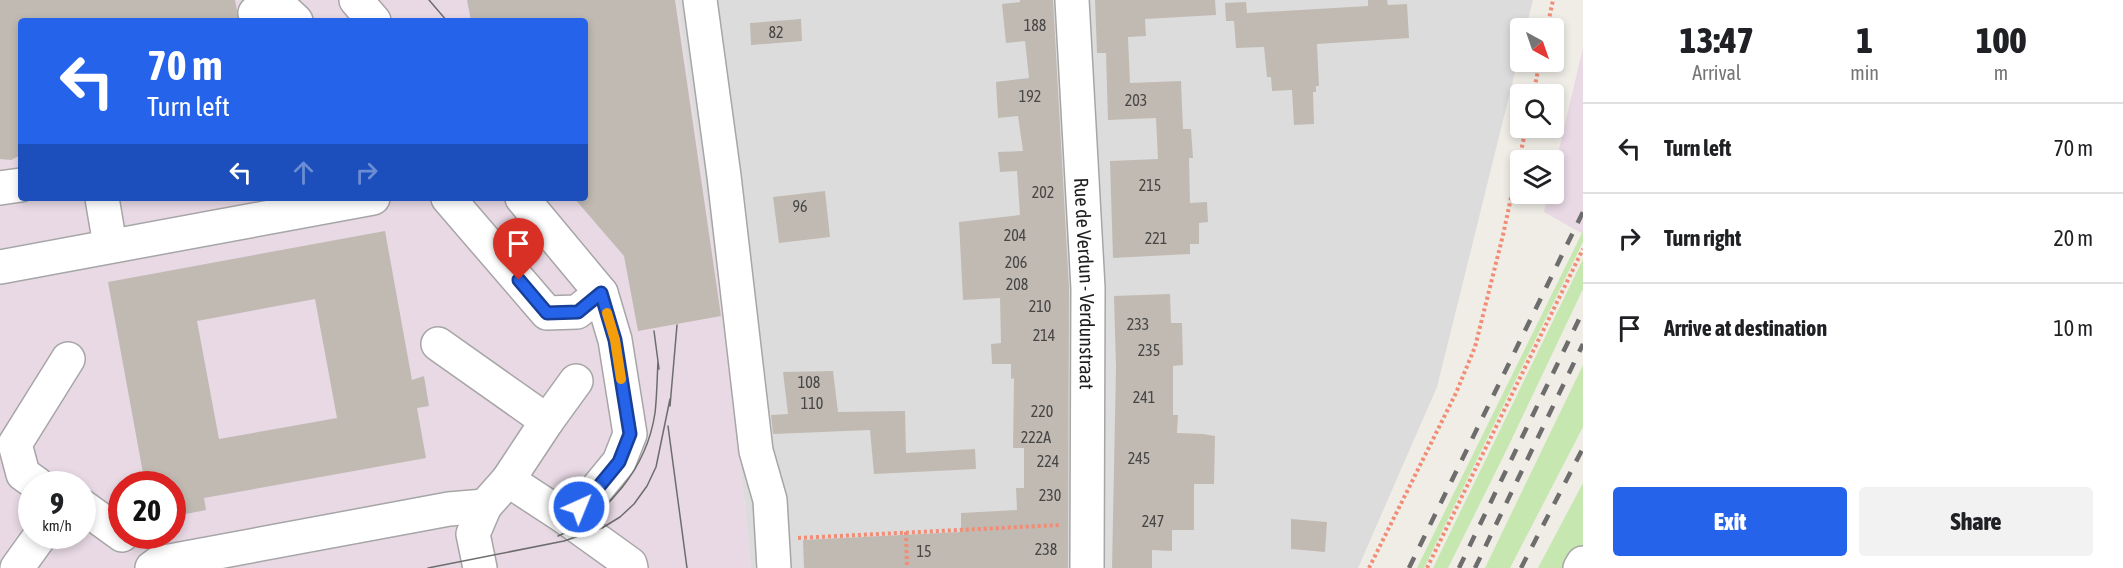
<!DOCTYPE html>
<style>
body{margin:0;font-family:"Asap Condensed",sans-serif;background:#f2f2f2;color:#202124;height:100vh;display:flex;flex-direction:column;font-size:22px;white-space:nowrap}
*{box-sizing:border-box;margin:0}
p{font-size:20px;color:#757577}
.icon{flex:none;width:33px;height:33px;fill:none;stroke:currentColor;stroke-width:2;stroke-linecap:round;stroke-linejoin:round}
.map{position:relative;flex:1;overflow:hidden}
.details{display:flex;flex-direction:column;background:#fff;width:540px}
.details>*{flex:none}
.banner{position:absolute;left:18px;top:18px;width:570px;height:183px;border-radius:6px;box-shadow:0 3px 9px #0003;background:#2563eb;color:#fff;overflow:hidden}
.needle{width:39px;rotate:140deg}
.controls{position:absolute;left:1510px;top:18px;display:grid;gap:12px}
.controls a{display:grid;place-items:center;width:54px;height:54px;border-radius:6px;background:#fff;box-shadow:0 3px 9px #0003;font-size:30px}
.speed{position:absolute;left:18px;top:471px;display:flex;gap:12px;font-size:30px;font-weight:700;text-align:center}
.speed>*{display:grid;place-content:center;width:78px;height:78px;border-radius:50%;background:#fff;box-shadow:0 3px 9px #0003;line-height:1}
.speed small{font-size:15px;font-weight:400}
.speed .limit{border:9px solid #d22;background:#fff;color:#111}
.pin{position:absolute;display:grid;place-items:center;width:51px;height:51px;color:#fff;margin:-62px -26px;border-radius:50% 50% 50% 0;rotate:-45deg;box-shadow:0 0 6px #0007}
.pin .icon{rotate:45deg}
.me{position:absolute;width:66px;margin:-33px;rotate:44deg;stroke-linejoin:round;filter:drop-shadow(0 0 4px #0008)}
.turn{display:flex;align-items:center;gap:21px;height:126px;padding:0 30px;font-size:27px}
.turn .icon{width:78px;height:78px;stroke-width:2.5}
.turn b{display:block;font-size:42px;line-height:51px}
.lanes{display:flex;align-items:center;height:57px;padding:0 30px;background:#0003;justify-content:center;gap:30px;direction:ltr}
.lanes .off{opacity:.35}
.eta{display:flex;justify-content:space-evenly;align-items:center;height:102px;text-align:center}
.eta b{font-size:36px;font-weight:800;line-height:42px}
.action{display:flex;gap:12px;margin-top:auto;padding:12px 30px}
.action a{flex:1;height:69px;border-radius:6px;background:#2563eb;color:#fff;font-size:24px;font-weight:800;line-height:69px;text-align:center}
.action a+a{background:#f2f2f2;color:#202124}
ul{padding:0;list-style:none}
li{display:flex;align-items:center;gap:18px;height:90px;padding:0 30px;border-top:2px solid #e0e0e0}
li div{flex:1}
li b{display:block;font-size:22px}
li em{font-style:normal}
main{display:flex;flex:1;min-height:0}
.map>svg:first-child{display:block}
.residential{fill:#dddcdc}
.industrial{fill:#e8d9e4;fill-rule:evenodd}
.grass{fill:#c6e7af}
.building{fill:#c0bab3;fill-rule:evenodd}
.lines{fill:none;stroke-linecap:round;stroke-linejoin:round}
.minor-casing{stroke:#a6a6a6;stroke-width:36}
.path{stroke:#f28c75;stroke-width:4;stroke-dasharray:3 3;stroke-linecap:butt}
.minor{stroke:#fff;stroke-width:33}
.tram{stroke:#6d6d6d;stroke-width:1.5}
.rail{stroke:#6d6d6d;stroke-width:4.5;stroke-dasharray:12 12;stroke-linecap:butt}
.route-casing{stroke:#184099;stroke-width:15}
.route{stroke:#2563eb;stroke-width:10}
.slow{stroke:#f59e0b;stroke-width:10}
.labels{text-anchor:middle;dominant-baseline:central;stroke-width:6;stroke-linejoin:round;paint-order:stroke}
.number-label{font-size:16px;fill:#474644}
.street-label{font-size:20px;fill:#1f1f1f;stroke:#fff}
</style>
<main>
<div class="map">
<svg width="1583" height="568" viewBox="0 0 1583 568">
<rect width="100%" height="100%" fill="#efede6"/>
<path class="residential" d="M677,0H1533L1526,28H1521V48L1437,387L1358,568H751L734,397L721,320L723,316Z"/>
<path class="industrial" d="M0,0H677L723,316L721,320L734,397L751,568H0ZM21,21H585V198H21ZM32,484H82V536H32ZM122,484H172V536H122Z
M1583,48V234L1544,212L1548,194H1554V170Z"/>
<path class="grass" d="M1583,231V242L1424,568H1417Z
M1583,259V289L1508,447L1448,568H1433Z
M1583,365V427L1510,568H1485Z
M1583,483V556L1576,568H1538Z"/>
<path class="building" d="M0,0H235L239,21H21V155L11,160L0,159Z
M467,0H675L721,316L638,331L624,256L574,198H585V21H471Z
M1020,0H1053L1069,288L1068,568H804L803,540L961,532V513L1017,510L1016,488H1024V448H1013L1014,378L1011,379V364H992L991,344L1001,343L1000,298L963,300L959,222L1020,215L1017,171L1000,172L998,152L1023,151L1018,116L998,118L996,82L1029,78L1025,41L1006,43L1002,4L1020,2Z
M1095,0H1215L1216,15L1145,19L1146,36L1128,37L1130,83L1181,81L1183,129H1191L1193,158H1189L1190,203L1207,202L1208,222L1199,223V244H1190V254L1113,258L1110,161L1158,159L1156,118L1108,120L1106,53H1097Z
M1368,0H1387L1388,5L1407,4L1409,38L1317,44L1319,86H1316V92H1313L1314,124L1294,125L1292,90L1272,91L1271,77H1267L1264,47L1236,48L1234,21H1226L1225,3L1246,2L1247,13L1368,6Z
M801,19L802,41L751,45L750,23Z
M825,191L830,237L779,243L773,197Z
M385,231L412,380L424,376L429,406L417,408L426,458L204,498L206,510L176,516L172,497V484H145L108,282ZM315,299L337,418L219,439L197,321Z
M1170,294L1171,323H1182L1183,365L1173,366V415H1178L1177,433L1203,434L1215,436L1214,484H1194V530H1172V551L1152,550V568H1112L1116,368L1114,296Z
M833,371L838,412L905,411L906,453L975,449L976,469L874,474L870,430L773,434L771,415L788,414L783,372Z
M1291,519L1327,522L1325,552L1291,549Z"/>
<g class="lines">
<defs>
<g id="minor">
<path d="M356,0L374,21"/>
<path d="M700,0L724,176L756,451L770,500L774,568"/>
<path id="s1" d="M1072,0L1088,288L1087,568"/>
<path d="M255,13L282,8L296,21"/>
<path d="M0,188L21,185"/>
<path d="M102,198L110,245"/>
<path d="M448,198L547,313L577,312L601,293"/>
<path d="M522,198L601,293L615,340L630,434L619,462L591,496L566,518"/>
<path d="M0,267L373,198"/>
<path d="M438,344L547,421L508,480"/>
<path d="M547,421L576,381"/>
<path d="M37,484L23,474L15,444L68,359"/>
<path d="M82,506L122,535"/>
<path d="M17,568L40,536"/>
<path d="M152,568L159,563L449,509L485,506"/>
<path d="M480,568L473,534L485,506L508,480L566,518L630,564L631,568"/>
<path d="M1580,568L1583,563"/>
</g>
</defs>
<use href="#minor" class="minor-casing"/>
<path class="path" d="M1547,28L1553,0
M1533,94L1540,62
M906,532L907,568
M798,538L1060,525
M1369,568L1456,393L1475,347L1503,235L1526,128
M1427,568L1583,249"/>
<use href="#minor" class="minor"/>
<path class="tram" d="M429,0L447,21
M654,331L659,369
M670,406L677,325
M668,426L687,568
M558,536C608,516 647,467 655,413C657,396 657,379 658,361
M428,568L564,541L602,528L620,517L634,504L647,486L656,467L670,399"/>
<path class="rail" d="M1409,568L1583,212
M1459,568L1583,311
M1475,568L1583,344
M1521,568L1583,448"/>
</g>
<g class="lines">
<defs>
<path id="route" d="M519,280L547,313L578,312L601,293L615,340L630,434L619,462L591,496L579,507"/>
</defs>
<use href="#route" class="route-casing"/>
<use href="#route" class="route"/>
<path class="slow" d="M607,313L615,340L621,379"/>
</g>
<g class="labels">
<g class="number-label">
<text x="1035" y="25">188</text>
<text x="776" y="32">82</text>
<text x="1030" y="96">192</text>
<text x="1136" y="100">203</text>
<text x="1150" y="185">215</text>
<text x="1043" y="192">202</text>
<text x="800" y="206">96</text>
<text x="1015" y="235">204</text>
<text x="1156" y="238">221</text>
<text x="1016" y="262">206</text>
<text x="1017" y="284">208</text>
<text x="1040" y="306">210</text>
<text x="1138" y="324">233</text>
<text x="1044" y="335">214</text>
<text x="1149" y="350">235</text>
<text x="809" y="382">108</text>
<text x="1144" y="397">241</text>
<text x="812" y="403">110</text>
<text x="1042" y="411">220</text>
<text x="1036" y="437">222A</text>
<text x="1139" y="458">245</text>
<text x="1048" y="461">224</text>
<text x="1050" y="495">230</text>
<text x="1153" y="521">247</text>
<text x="1046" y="549">238</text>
<text x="924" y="551">15</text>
</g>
<g class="street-label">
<text stroke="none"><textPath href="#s1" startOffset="284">Rue de Verdun - Verdunstraat</textPath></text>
</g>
</g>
</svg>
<div class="controls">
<a><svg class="needle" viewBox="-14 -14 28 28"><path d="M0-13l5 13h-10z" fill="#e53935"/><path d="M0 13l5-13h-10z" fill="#757577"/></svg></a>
<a><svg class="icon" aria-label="search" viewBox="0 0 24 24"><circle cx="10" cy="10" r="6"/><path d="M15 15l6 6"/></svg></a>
<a><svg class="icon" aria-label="layers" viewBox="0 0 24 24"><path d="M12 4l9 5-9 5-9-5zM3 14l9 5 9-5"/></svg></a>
</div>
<div class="speed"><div>9<small>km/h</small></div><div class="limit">20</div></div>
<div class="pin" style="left:519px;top:280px;background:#d93025"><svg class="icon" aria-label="arrive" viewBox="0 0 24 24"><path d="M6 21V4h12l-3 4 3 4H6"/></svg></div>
<svg class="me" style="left:579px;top:507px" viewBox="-20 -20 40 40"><circle r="17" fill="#2563eb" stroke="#fff" stroke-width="3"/><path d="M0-11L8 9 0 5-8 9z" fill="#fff"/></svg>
<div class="banner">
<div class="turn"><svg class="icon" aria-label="left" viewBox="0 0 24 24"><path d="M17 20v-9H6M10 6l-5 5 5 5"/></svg><div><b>70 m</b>Turn left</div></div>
<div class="lanes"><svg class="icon" aria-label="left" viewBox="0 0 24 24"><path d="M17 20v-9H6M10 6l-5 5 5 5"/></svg><svg class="icon off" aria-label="ahead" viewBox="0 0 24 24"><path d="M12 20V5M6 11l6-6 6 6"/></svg><svg class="icon off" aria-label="right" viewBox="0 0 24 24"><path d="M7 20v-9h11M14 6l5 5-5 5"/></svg></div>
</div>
</div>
<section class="details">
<div class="eta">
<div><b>13:47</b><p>Arrival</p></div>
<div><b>1</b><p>min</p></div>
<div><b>100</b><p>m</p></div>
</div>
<ul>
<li><svg class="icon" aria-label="left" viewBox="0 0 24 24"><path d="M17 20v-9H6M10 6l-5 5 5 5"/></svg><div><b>Turn left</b></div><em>70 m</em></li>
<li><svg class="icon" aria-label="right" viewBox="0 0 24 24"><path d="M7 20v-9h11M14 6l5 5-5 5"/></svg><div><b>Turn right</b></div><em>20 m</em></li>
<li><svg class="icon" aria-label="arrive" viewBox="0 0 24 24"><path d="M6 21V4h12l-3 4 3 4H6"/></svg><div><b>Arrive at destination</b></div><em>10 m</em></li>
</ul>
<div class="action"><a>Exit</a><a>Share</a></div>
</section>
</main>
